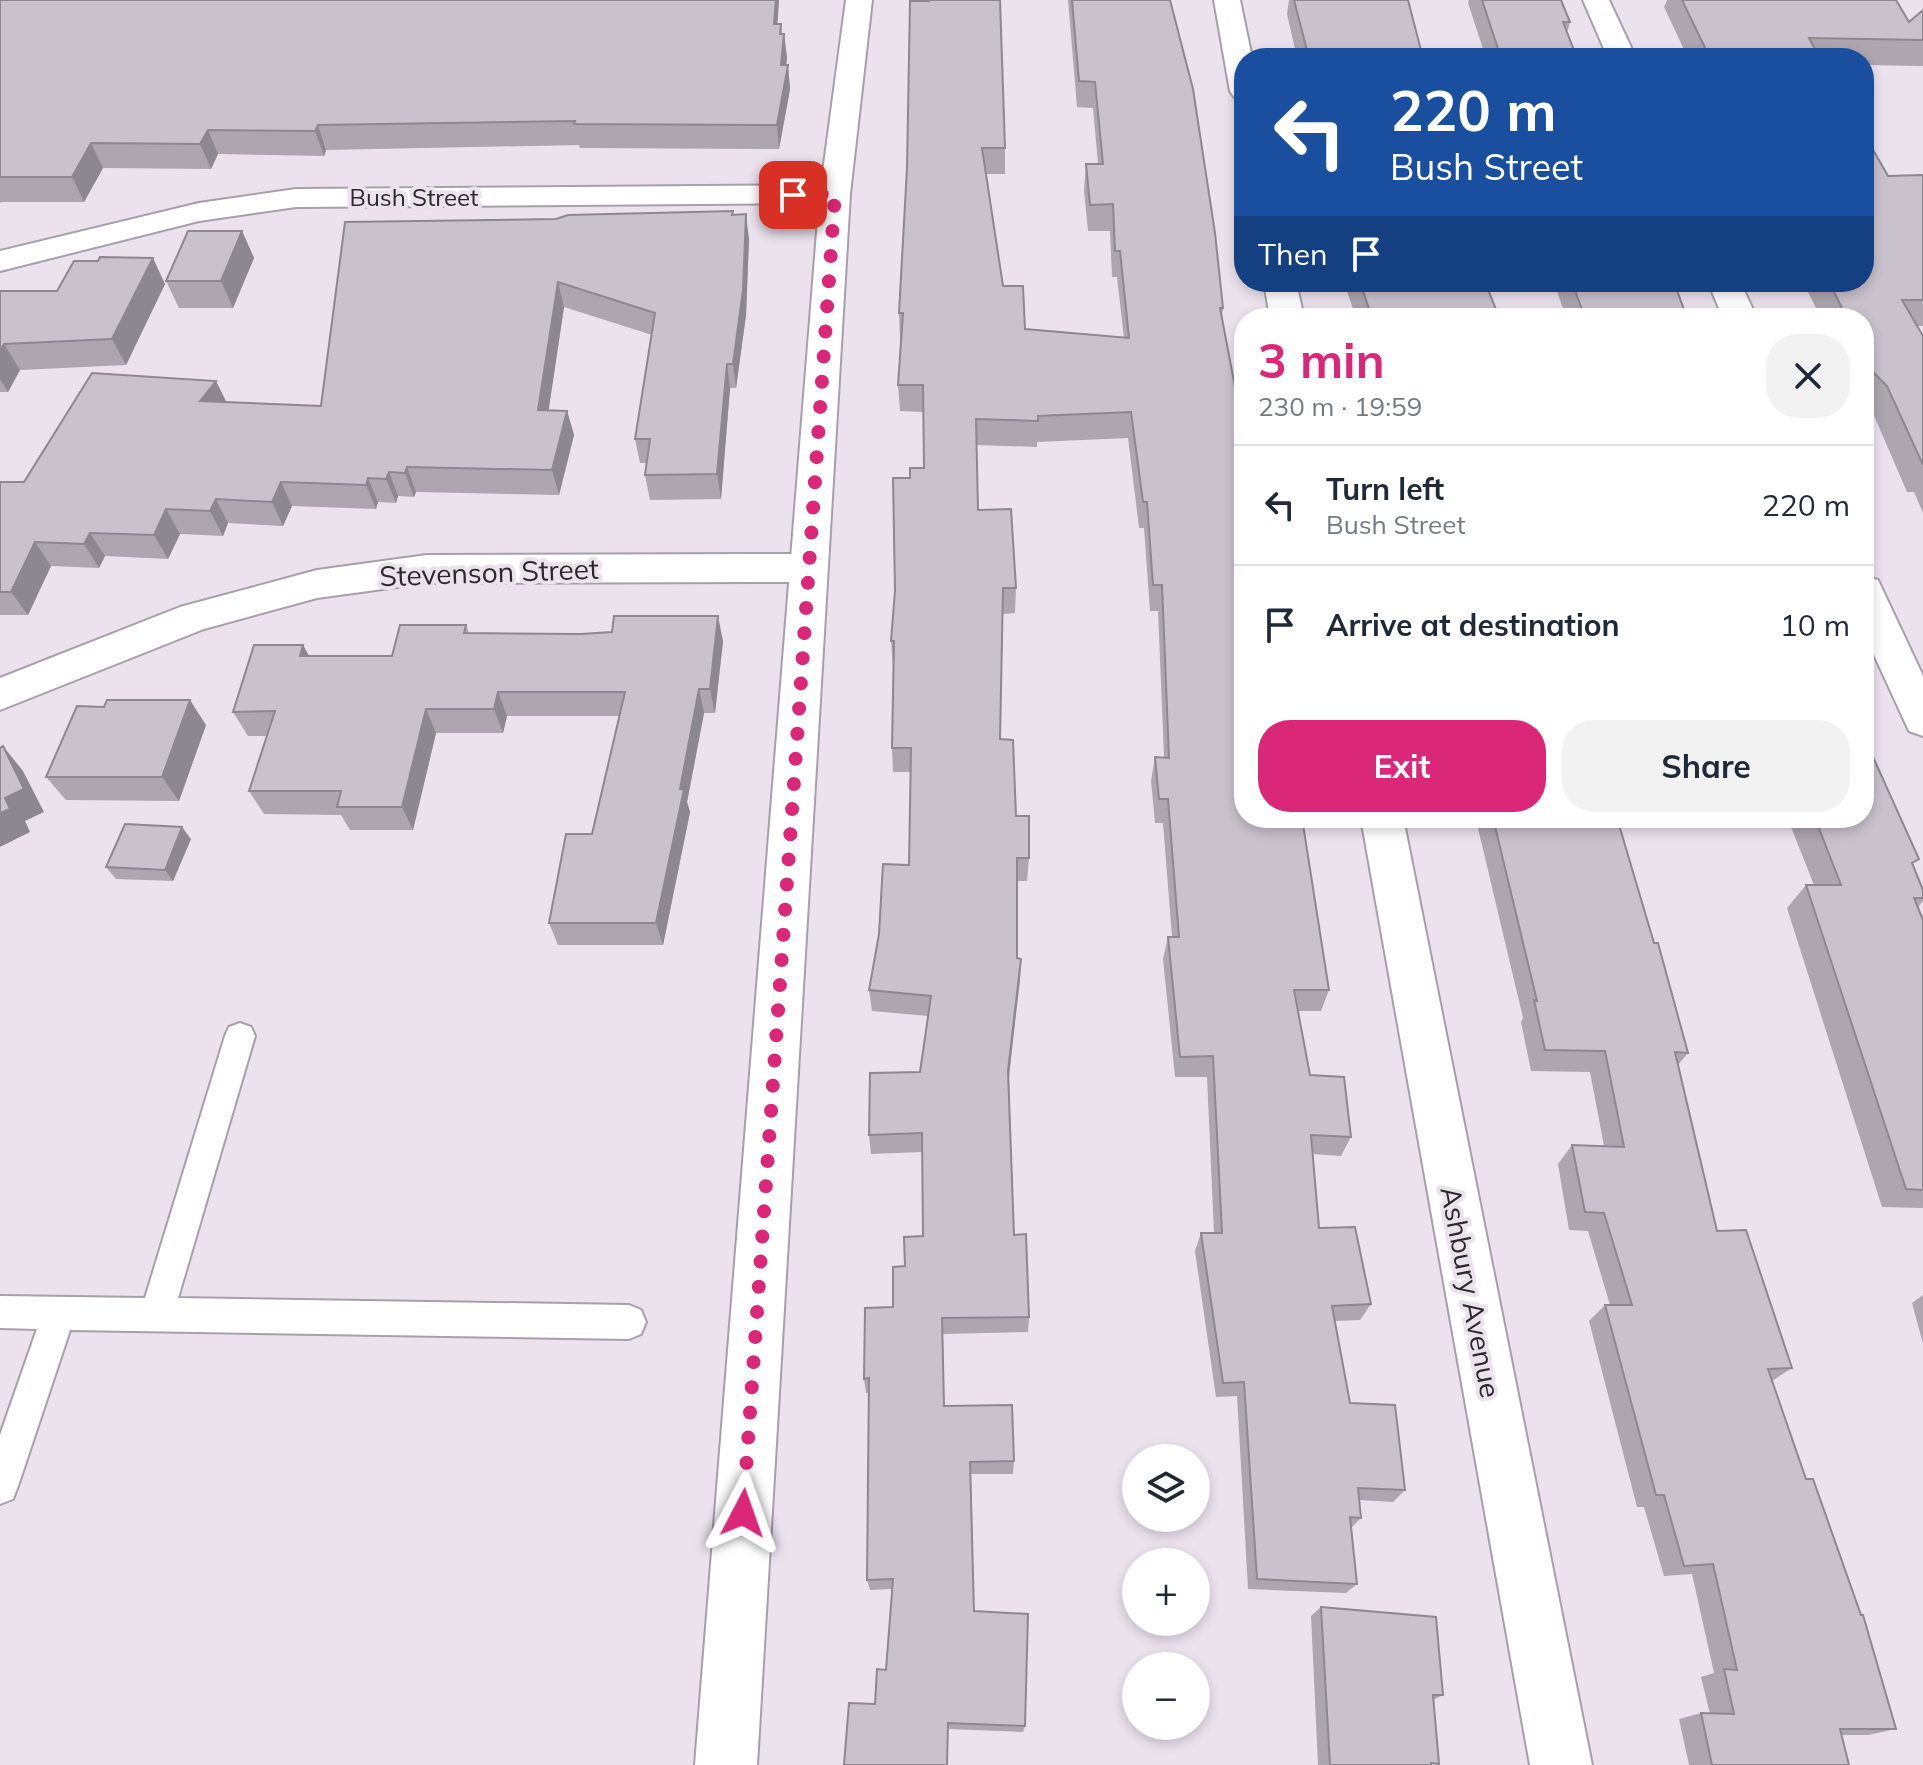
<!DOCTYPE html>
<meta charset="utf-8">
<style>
body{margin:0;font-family:Mulish,sans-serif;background:#f2f2f3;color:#1f2937;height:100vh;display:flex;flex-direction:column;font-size:30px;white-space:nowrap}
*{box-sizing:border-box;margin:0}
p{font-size:26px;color:#747a83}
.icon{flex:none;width:44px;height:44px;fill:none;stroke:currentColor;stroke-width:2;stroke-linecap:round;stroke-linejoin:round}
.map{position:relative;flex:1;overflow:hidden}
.details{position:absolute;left:1234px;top:308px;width:640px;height:520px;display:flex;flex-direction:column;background:#fff;border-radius:32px;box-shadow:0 4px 12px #0003}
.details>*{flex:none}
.banner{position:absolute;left:1234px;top:48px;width:640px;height:244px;border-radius:32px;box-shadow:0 4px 12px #0003;background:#1a4fa0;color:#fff;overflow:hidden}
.controls{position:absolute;left:1122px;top:1444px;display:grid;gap:16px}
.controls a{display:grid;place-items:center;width:88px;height:88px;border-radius:50%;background:#fff;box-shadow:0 4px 12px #0003;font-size:40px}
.pin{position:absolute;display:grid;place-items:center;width:68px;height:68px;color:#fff;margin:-34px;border-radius:16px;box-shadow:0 4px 12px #0006}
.me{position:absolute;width:88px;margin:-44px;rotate:4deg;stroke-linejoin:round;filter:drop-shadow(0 0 6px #0008)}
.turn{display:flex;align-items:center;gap:28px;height:168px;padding:0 24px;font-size:36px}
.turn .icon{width:104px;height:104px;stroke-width:2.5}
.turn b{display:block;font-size:56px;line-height:68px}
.then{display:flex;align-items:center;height:76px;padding:0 24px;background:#0003;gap:16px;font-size:30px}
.round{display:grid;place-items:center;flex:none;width:84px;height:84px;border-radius:32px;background:#f2f2f3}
.head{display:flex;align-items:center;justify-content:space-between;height:136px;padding:0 24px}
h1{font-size:48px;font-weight:700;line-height:60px;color:#db2777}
.primary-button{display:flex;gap:16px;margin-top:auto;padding:16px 24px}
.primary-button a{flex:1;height:92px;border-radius:32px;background:#db2777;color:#fff;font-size:32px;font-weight:700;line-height:92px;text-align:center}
.primary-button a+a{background:#f2f2f3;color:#1f2937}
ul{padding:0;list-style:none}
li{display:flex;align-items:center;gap:24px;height:120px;padding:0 24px;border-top:2px solid #e0e1e3}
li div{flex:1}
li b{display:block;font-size:30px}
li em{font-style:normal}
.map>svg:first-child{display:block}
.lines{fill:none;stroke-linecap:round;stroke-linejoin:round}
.service-casing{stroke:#a79faa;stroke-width:4}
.minor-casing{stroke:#a79faa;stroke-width:4}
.tertiary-casing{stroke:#a79faa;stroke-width:4}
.service{fill:#fff;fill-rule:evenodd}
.minor{fill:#fff;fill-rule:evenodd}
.tertiary{fill:#fff;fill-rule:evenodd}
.wall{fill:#ada6af}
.shaded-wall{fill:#8d878f}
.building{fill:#c9c1cc;stroke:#8d878f;stroke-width:2}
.route{stroke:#db2777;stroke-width:14;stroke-dasharray:0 25.2}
.labels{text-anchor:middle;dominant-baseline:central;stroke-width:8;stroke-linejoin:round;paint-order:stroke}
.far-street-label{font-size:24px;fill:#2b282c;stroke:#ebe2ee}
.street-label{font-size:28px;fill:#2b282c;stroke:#ebe2ee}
</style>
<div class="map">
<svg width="1923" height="1765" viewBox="0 0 1923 1765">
<rect width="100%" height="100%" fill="#ebe2ee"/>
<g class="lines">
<defs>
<path id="service" d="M240,1023L251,1027L255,1036L178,1298L629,1305L641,1310L646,1322L641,1334L629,1339L70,1330L18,1486L13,1499L0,1504V1435L37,1329L0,1328V1296L145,1298L225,1036L229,1027Z"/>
<path id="minor" d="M1214,0H1240L1252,58H1244V100L1234,97L1230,91Z
M1583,0H1609L1636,58H1608Z
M835,185L846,187L850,194L846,201L835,203L296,207L199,221L0,271V251L199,203L296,189Z
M1264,282H1296L1304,318H1270Z
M1708,282H1740L1757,318H1723Z
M807,554L820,558L826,568L820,578L807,582L427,583L317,598L204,629L0,710V678L180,607L317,570L427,555Z
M1864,576L1878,580L1923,676V736L1909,731L1864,633Z
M1361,818H1403L1592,1765H1530Z"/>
<path id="tertiary" d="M846,0H872L850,194L757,1765H695L820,194Z"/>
</defs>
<use href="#service" class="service-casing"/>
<use href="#minor" class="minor-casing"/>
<use href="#tertiary" class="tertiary-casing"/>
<use href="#service" class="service"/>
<use href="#minor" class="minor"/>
<use href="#tertiary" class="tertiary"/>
</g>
<path class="wall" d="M0,0L778,24L782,34H784L787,58L786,65H788L790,89L779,149L580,148L579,145L326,150L324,156L218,154L211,169L103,168L84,202H1L0,204Z
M929,0L1005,148V174H986L1003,286L1025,329L1124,338L1117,277H1112L1110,231H1088L1084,191L1086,164H1098L1093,108L1077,107L1068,0H1170L1223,308L1222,317L1244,818L1329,990L1321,1011H1298L1310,1075L1351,1137L1341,1156L1313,1154L1319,1228L1371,1304L1360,1320L1335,1321L1350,1403L1405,1490L1393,1502L1359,1500L1361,1518L1351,1528L1357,1584L1346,1593L1248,1589L1237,1396L1216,1397L1195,1251L1201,1233H1214L1207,1077H1175L1163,959L1168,937H1172L1163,823H1155L1151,781L1155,757H1164L1158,611H1150L1144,528H1139L1128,438L1037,442V447L976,445L978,510L1016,588L1015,613L1003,614L1000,739L1016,816L1029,858L1027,881H1017V958L1021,959L1009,1079L1014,1235L1029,1317L1028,1332L943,1334L944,1406L1014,1461L1013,1474H971L974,1611L1025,1726L1023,1732L949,1729L875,1704L886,1670L892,1589L870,1590L867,1580L869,1393H866L864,1379L893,1307L905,1266L923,1236V1152L871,1154L869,1135L920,1072L928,1016L872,1011L869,990L909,865L911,772H893L892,748L893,666L891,641L910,478L924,468L923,412L900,411L898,385L902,339H900L899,313Z
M1289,0H1408L1423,58H1297L1287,14Z
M1469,0H1561L1570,22L1567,33L1577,58H1486L1468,3Z
M1667,0H1896L1909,22L1923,10V66L1864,65V58H1688L1664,7Z
M1923,175V326H1917L1923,336V513L1914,492H1907L1872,411L1864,403V318H1821L1803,282H1864L1888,176Z
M733,211V215L749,239L746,315L736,388H730L721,499L650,500L645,475L646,463H640L635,439L652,335L564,307L548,411H567L574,435L559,495L416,492L414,497L398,496L396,503L378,502L376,509L292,506L283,526L228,523L223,536L180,534L168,559L105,556L99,568L51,566L28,615H0V482H24L226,402L321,406L556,219Z
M242,231L254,258L233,308H179L166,281Z
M1344,282H1485L1499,317L1356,318Z
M1554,282H1674L1687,318H1566Z
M165,284L126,365L20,370L8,392H0V291H57Z
M466,625L469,633L723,641L715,713H704L687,802L690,812L663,945H558L549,923L592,834L619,716H507L503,733H436L413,830H350L341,815L264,814L249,791L267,736H248L233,712L303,645L309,656H392Z
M206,725L179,801L66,800L46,777Z
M1473,818H1617L1688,1053L1678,1065L1717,1231L1792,1368L1772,1381L1806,1479L1896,1729L1868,1735H1842L1849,1765H1689L1679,1719L1701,1713L1710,1714L1701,1677L1714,1673L1692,1574L1664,1576L1644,1507H1637L1589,1321L1605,1305H1610L1588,1231L1569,1230L1558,1164L1572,1145L1604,1146L1590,1072L1531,1071L1521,1022L1523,1018L1477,824L1474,823Z
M1740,818H1864L1913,866L1923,890V901L1918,907L1923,920V1208L1882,1207L1787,908L1806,885H1814L1789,822H1741Z
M191,839L173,881L116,879L106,867Z
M1923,1295V1344L1912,1303Z
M1321,1607L1443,1695L1433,1700L1439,1764L1318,1765L1311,1616Z"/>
<path class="shaded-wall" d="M776,0H779L776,48L774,24Z
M781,24L783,46L784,34L787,58L783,89L781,65Z
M788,65L790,89L779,149L777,125Z
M318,125L326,150L324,156L315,131Z
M208,130L218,154L211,169L200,144Z
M91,143L103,168L84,202L72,177Z
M746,214L749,239L746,315L736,388L733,364Z
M242,231L254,258L233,308L221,281Z
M153,258L165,284L126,365L112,339Z
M558,282L564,307L545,435L538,410Z
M4,344L20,370L8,392L0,379V351Z
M727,364L730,388L721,499L717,474Z
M216,381L228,405L200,401Z
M567,411L574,435L559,495L552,470Z
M407,467L416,492L414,497L405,473Z
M389,472L398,496L396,503L386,479Z
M368,478L378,502L376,509L366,485Z
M281,482L292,506L283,526L272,502Z
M216,499L228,523L223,536L210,511Z
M166,509L180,534L168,559L154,535Z
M90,533L105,556L99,568L84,544Z
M35,542L51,566L28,615L11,592Z
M718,616L723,641L715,713L710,689Z
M303,645L316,669L300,656Z
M699,689L704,713L687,802L690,812L663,945L656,923L680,789Z
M498,692L507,716L503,733L494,709Z
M190,700L206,725L179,801L162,777Z
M426,709L436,733L413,830L402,807Z
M3,746L23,771L44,812L25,821L30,832L0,847V813L5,798Z
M182,827L191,839L173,881L165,870Z
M1021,959L1020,980L1007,1091L1008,1071Z"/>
<path class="building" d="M0,0H776L774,24H781L780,34H784L781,65H788L777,125L574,124L575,121L318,125L315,131L208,130L200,144L91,143L72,177H0Z
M929,0H1000L1005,148H982L1003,286H1023L1025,329L1129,338L1120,251H1115L1113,204L1090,205L1086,164H1103L1095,82L1079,81L1072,0H1170L1193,89L1215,233L1223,308H1220L1244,434V818H1302L1329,990H1294L1310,1075L1344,1077L1351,1137L1311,1135L1319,1228L1355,1227L1371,1304L1332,1306L1350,1403L1395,1405L1405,1490L1358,1488L1361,1518L1350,1517L1357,1584L1257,1579L1244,1382L1223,1383L1201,1233H1222L1213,1056L1180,1057L1168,937H1179L1168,799H1159L1155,757L1169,758L1162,585H1153L1147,502H1143L1131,412L1038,416V421L976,419L978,510L1011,509L1016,588H1003L1000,739L1013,740L1016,816H1029V858H1017V958L1021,959L1008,1071L1014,1235L1026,1234L1029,1317L942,1318L944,1406L1012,1405L1014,1461L970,1462L974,1611L1028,1614L1025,1726L948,1723L947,1765H844L849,1703L875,1704L877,1669L886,1670L893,1579L867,1580L869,1378L864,1379L865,1308L893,1307V1267L905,1266L904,1237L923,1236L922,1133L869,1135L870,1073L920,1072L931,996L869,990L879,934L883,864L909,865L911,748H892L894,641H891L895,591L893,478H910V468H924L923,385H898L903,313H899L907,168L910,1H929Z
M1294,0H1408L1423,58H1309Z
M1482,0H1561L1570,22H1563L1577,58H1501Z
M1682,0H1896L1909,22L1923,10V40L1809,38L1820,58H1710Z
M1864,134L1888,176L1923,175V300H1902L1923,336V465L1887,386L1874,373L1864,352V318H1847L1829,282H1864Z
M733,211L732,215L746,214L743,290L733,364H727L717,474L645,475L650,439H635L655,313L558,282L538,410L567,411L552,470L407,467L405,473L389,472L386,479L368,478L366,485L281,482L272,502L216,499L210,511L166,509L154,535L90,533L84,544L35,542L11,592H0V482H24L92,373L216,381L200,401L321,406L345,222L556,219L568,215Z
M188,231H242L221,281H166Z
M100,257L153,258L112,339L4,344L0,351V291H57L74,261H98Z
M1360,282H1485L1499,317L1372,318Z
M1572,282H1674L1687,318H1585Z
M614,616H718L710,689H699L680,789H684L656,923H549L566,834H592L625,692H498L494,709H426L402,807H337L341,791H249L275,711L233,712L254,645H303L300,656H392L400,625H466L464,633L581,634L612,632Z
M107,700H190L162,777H46L77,706L104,707Z
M1864,737L1919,859L1912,863L1923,890V898H1914L1923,920V1190L1906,1189L1806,885H1841L1815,818H1864Z
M3,746L24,789L5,798L10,809L0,813V748Z
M1493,818H1617L1654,943H1658L1688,1053L1675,1052L1717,1231L1746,1230L1792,1368L1768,1369L1806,1479H1813L1861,1615H1863L1896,1729H1840L1849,1765H1712L1701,1713L1734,1714L1724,1669L1737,1670L1713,1564L1684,1566L1664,1495H1656L1605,1305H1632L1604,1213L1585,1212L1572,1145L1624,1147L1605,1051L1545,1050L1534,1000L1537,1001Z
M125,824L182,827L165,870L106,867Z
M1321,1607L1436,1617L1443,1695H1433L1439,1764L1431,1763V1765H1330Z"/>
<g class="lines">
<path class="route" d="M743,1513L835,194L793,195"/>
</g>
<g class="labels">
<g class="far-street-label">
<text x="414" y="197">Bush Street</text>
</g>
<g class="street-label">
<text transform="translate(489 572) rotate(-2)">Stevenson Street</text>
<text transform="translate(1471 1292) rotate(79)">Ashbury Avenue</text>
</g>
</g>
</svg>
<div class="controls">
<a><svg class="icon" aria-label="layers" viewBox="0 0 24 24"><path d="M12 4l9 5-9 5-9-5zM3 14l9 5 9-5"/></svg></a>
<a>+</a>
<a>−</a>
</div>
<div class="pin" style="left:793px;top:195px;background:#d93025"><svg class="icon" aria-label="arrive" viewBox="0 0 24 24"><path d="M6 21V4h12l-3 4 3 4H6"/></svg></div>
<svg class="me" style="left:743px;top:1513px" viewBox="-20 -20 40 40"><path d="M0-17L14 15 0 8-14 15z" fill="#db2777" stroke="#fff" stroke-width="4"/></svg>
<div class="banner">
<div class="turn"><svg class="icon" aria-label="left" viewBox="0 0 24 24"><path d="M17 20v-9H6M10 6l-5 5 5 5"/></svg><div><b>220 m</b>Bush Street</div></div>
<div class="then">Then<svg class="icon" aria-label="arrive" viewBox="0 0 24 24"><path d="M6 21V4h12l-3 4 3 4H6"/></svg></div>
</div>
<section class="details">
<div class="head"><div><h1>3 min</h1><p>230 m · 19:59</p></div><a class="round"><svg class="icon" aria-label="close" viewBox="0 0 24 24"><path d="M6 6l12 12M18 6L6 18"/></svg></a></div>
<ul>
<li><svg class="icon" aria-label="left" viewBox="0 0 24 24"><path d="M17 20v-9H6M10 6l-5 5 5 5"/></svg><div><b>Turn left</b><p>Bush Street</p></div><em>220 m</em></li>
<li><svg class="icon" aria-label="arrive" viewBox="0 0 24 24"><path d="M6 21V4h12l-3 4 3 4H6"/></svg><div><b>Arrive at destination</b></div><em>10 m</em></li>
</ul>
<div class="primary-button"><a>Exit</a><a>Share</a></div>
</section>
</div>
